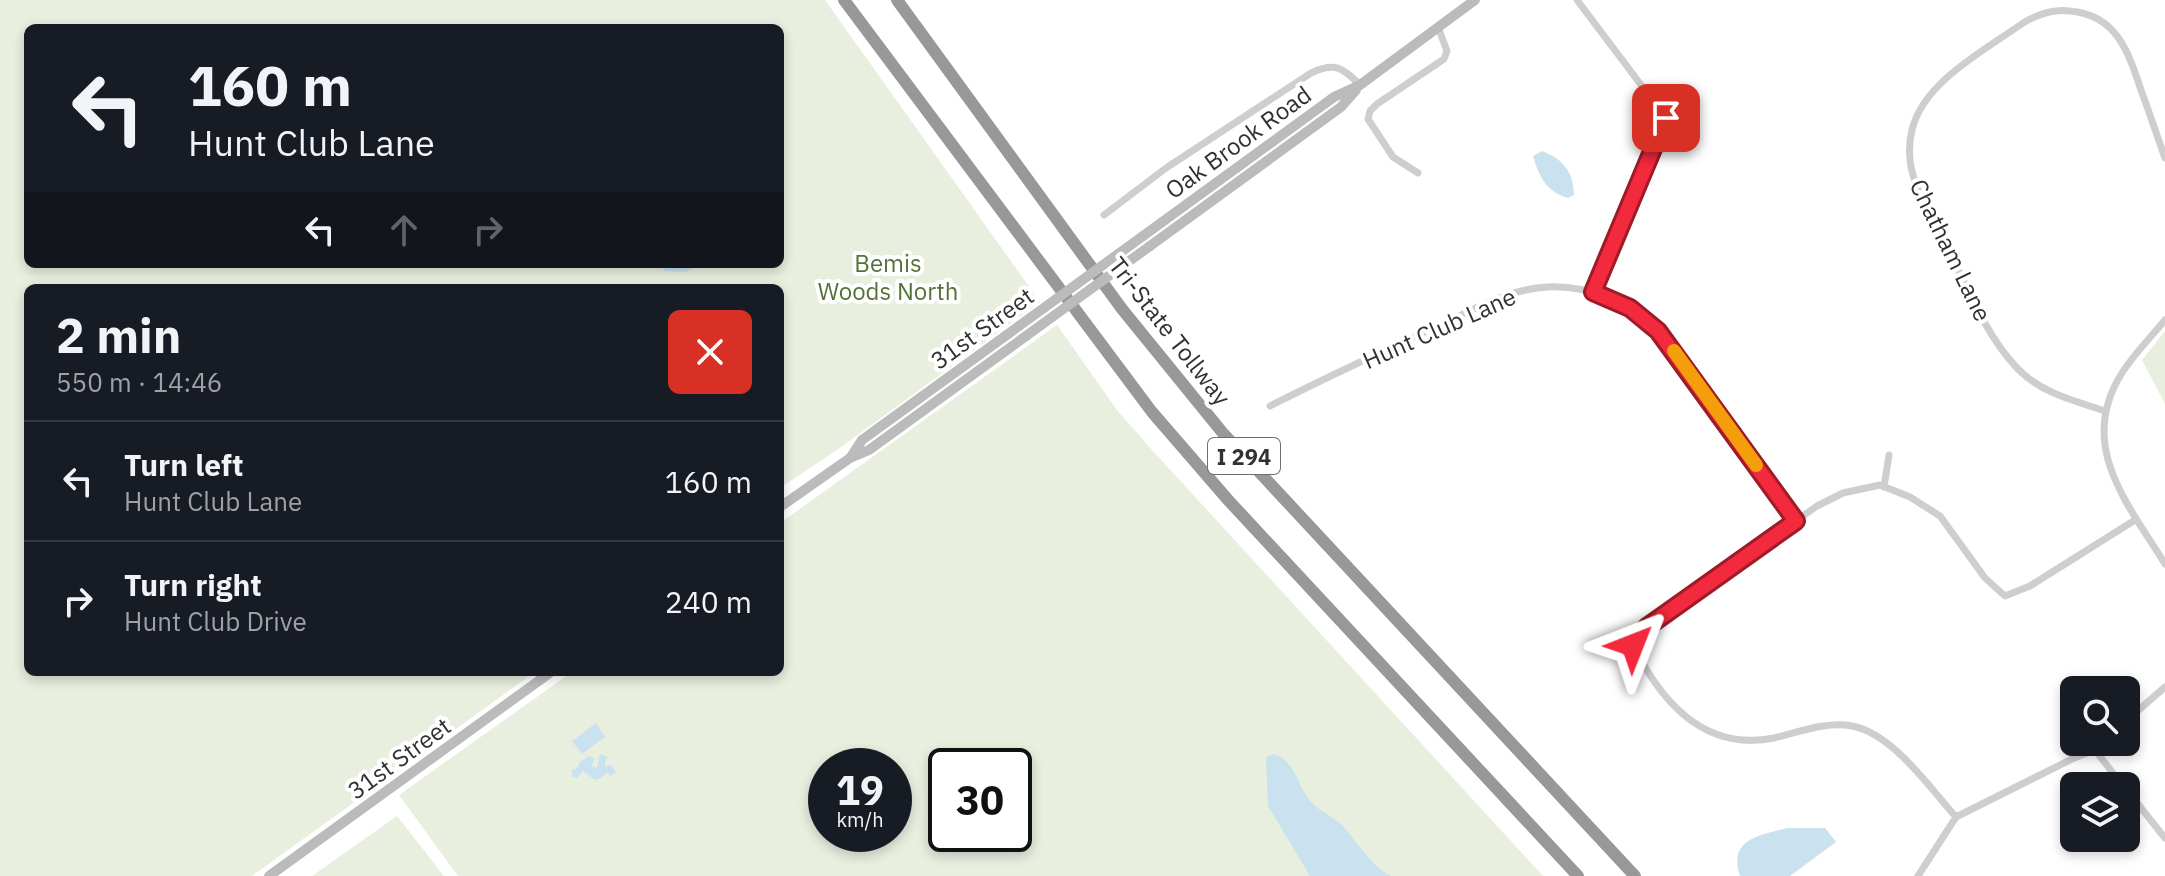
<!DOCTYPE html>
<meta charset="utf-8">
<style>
body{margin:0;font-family:"IBM Plex Sans",sans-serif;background:#242831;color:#f1f3f6;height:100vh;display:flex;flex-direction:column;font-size:30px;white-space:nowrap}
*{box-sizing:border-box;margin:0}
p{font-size:26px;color:#9ea1a6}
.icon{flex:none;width:44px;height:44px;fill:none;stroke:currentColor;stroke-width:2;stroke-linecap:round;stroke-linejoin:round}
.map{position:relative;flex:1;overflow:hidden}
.sheet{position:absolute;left:24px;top:284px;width:760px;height:392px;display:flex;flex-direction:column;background:#171b24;border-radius:12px;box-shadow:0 4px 12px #0003}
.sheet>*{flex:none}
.top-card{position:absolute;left:24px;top:24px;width:760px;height:244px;border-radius:12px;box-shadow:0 4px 12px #0003;background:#171b24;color:#f1f3f6;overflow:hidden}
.controls{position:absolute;left:2060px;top:676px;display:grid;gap:16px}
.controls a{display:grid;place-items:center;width:80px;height:80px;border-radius:12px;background:#171b24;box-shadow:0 4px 12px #0003;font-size:40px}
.speed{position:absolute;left:808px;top:748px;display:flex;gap:16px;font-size:40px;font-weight:700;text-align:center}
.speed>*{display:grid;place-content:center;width:104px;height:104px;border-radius:50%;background:#171b24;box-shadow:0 4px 12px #0003;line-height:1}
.speed small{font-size:20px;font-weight:400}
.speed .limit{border:4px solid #111;border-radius:12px;background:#fff;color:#111}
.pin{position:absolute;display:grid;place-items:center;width:68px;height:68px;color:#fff;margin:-34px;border-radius:16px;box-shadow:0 4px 12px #0006}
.me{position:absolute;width:88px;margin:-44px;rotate:45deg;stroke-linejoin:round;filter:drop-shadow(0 0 6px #0008)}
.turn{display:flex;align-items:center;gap:28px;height:168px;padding:0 32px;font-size:36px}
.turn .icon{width:104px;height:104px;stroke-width:2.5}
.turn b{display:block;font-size:56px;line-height:68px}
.lanes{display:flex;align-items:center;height:76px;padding:0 32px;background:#0003;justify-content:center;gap:40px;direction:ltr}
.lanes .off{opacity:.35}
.round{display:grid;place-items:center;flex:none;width:84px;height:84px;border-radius:12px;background:#242831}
.summary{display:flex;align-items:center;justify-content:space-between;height:136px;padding:0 32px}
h1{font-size:48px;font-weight:700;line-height:60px}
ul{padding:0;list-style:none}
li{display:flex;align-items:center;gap:24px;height:120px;padding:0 32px;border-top:2px solid #363941}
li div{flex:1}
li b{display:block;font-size:30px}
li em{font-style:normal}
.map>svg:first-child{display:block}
.green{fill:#e8efdf;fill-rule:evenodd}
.water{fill:#cae2ef}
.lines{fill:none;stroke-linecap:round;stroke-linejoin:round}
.street{stroke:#cecece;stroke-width:7}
.secondary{stroke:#bbb;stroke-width:10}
.highway{stroke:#989898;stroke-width:12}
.secondary-bridge{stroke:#bbb;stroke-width:10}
.route-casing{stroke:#9e1b28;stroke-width:20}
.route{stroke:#f3293d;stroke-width:14}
.slow{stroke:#f59e0b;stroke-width:14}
.labels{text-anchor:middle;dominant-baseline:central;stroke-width:8;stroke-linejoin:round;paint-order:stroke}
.shield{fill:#fff;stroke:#6f6f6f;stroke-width:2}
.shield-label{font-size:22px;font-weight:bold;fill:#313131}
.street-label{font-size:24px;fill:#313131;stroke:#fff}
.park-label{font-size:24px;fill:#55713a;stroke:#fff}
</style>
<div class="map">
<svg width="2165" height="876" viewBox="0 0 2165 876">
<rect width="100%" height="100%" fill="#fff"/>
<path class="green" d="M0,0H825L1040,302L837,450L780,488V288H28V672H535L252,876H0ZM28,28H780V264H28Z
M1057,325L1117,410L1152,450L1543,876H458L399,795L572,672H780V523ZM826,766H894V834H826ZM946,766H1014V834H946Z
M2165,331V404L2142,360Z
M397,816L444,876H312Z"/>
<path class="water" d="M1542,151C1564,160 1573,171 1574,195L1568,198C1547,192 1539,177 1533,156Z
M659,264H703L685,272L665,271Z
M596,723L605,737L582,754L572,741Z
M600,754L608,757L605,762V768L610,764L616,772L611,776L607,772L601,778L595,780L583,771L577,778L572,777V770L577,768L580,762L589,756L594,758L592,767L597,768Z
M1274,754C1297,762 1297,787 1312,803C1321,812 1334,817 1343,826C1359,844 1369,864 1391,876H1310L1268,806L1266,757Z
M1787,828H1825L1836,842L1790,876H1740C1727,839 1761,835 1787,828Z"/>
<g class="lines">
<path class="street" d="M1577,0L1666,118L1593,292
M1418,173L1393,157L1368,119L1370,111L1377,104L1444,59L1447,51L1438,27
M1104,215L1166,168L1311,73C1335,62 1342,67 1360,85
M2165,320C2151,337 2134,354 2122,373C2076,445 2128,504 2165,564
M1270,406C1325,378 1381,352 1438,326C1473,310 1508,289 1547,287C1589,285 1629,302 1658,331L1796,521
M2105,411C2075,401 2041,393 2018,369C1985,335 1967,286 1946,244C1935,222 1921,201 1914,178C1909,164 1908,145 1912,130C1923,82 1985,50 2023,23C2038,14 2053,9 2070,11C2118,15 2129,54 2142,93C2150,114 2157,136 2165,158
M1884,487L1889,455
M2126,721L2165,687
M2095,750L2123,786
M2126,789L2165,838
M1956,817C1930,788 1892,733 1852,726C1827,721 1799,732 1774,738C1704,752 1661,702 1633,645L1647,627L1817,506L1843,493L1880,485L1910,497L1940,516L1985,578L2005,596L2030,586L2135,520
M1918,876L1956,817L2074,758L2095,750L2103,742"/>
<path class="secondary" d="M1143,236L1334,97L1360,85L1475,0
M1150,246L1341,107L1356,90
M851,457L862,440L1019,326
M780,507L850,458L869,450L1026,336
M269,876L551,672"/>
<path class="highway" d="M844,0L1152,412L1229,501L1578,876
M897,0L1122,309L1222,432L1635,876"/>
<path class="secondary-bridge" d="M1019,326L1143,236
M1026,336L1150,246"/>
</g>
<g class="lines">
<defs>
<path id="route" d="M1633,645L1647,627L1796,521L1658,331L1630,308L1593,292L1666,118"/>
</defs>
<use href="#route" class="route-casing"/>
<use href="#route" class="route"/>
<path class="slow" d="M1674,351L1756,465"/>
</g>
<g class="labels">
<rect class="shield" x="1208" y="438" width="72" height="36" rx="6"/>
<g class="shield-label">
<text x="1244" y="456">I 294</text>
</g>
<g class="street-label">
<text transform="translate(1238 142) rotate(-36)">Oak Brook Road</text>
<text transform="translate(1951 250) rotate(64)">Chatham Lane</text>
<text transform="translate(982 328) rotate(-36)">31st Street</text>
<text transform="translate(1439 328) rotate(-24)">Hunt Club Lane</text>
<text transform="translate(1170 331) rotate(52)">Tri-State Tollway</text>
<text transform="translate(399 758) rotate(-36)">31st Street</text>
</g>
<g class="park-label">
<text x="888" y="263">Bemis<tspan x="888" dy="28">Woods North</tspan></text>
</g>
</g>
</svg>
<div class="controls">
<a><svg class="icon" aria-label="search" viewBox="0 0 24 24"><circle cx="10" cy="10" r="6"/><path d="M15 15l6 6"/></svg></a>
<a><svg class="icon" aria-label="layers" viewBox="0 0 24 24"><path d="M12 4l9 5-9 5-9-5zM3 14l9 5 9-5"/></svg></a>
</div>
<div class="speed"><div>19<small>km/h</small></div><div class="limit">30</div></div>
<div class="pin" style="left:1666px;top:118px;background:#d93025"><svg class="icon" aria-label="arrive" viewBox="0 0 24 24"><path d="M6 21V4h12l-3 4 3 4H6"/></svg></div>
<svg class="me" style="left:1633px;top:645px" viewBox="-20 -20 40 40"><path d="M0-17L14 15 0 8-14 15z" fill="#f3293d" stroke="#fff" stroke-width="4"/></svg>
<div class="top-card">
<div class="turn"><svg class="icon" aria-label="left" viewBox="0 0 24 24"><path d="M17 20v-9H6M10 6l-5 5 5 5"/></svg><div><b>160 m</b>Hunt Club Lane</div></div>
<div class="lanes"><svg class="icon" aria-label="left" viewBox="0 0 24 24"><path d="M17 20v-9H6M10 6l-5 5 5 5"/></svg><svg class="icon off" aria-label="ahead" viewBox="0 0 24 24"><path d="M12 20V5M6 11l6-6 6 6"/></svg><svg class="icon off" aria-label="right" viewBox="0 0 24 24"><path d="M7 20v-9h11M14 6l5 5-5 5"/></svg></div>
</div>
<section class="sheet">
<div class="summary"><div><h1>2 min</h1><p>550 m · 14:46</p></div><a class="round" style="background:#d93025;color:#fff"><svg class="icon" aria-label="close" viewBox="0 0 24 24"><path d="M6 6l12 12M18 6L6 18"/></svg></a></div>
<ul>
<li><svg class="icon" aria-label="left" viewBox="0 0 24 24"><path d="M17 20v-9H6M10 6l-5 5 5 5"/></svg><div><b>Turn left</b><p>Hunt Club Lane</p></div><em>160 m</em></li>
<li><svg class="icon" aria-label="right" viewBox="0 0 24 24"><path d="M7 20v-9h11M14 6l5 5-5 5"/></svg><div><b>Turn right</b><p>Hunt Club Drive</p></div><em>240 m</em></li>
</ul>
</section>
</div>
